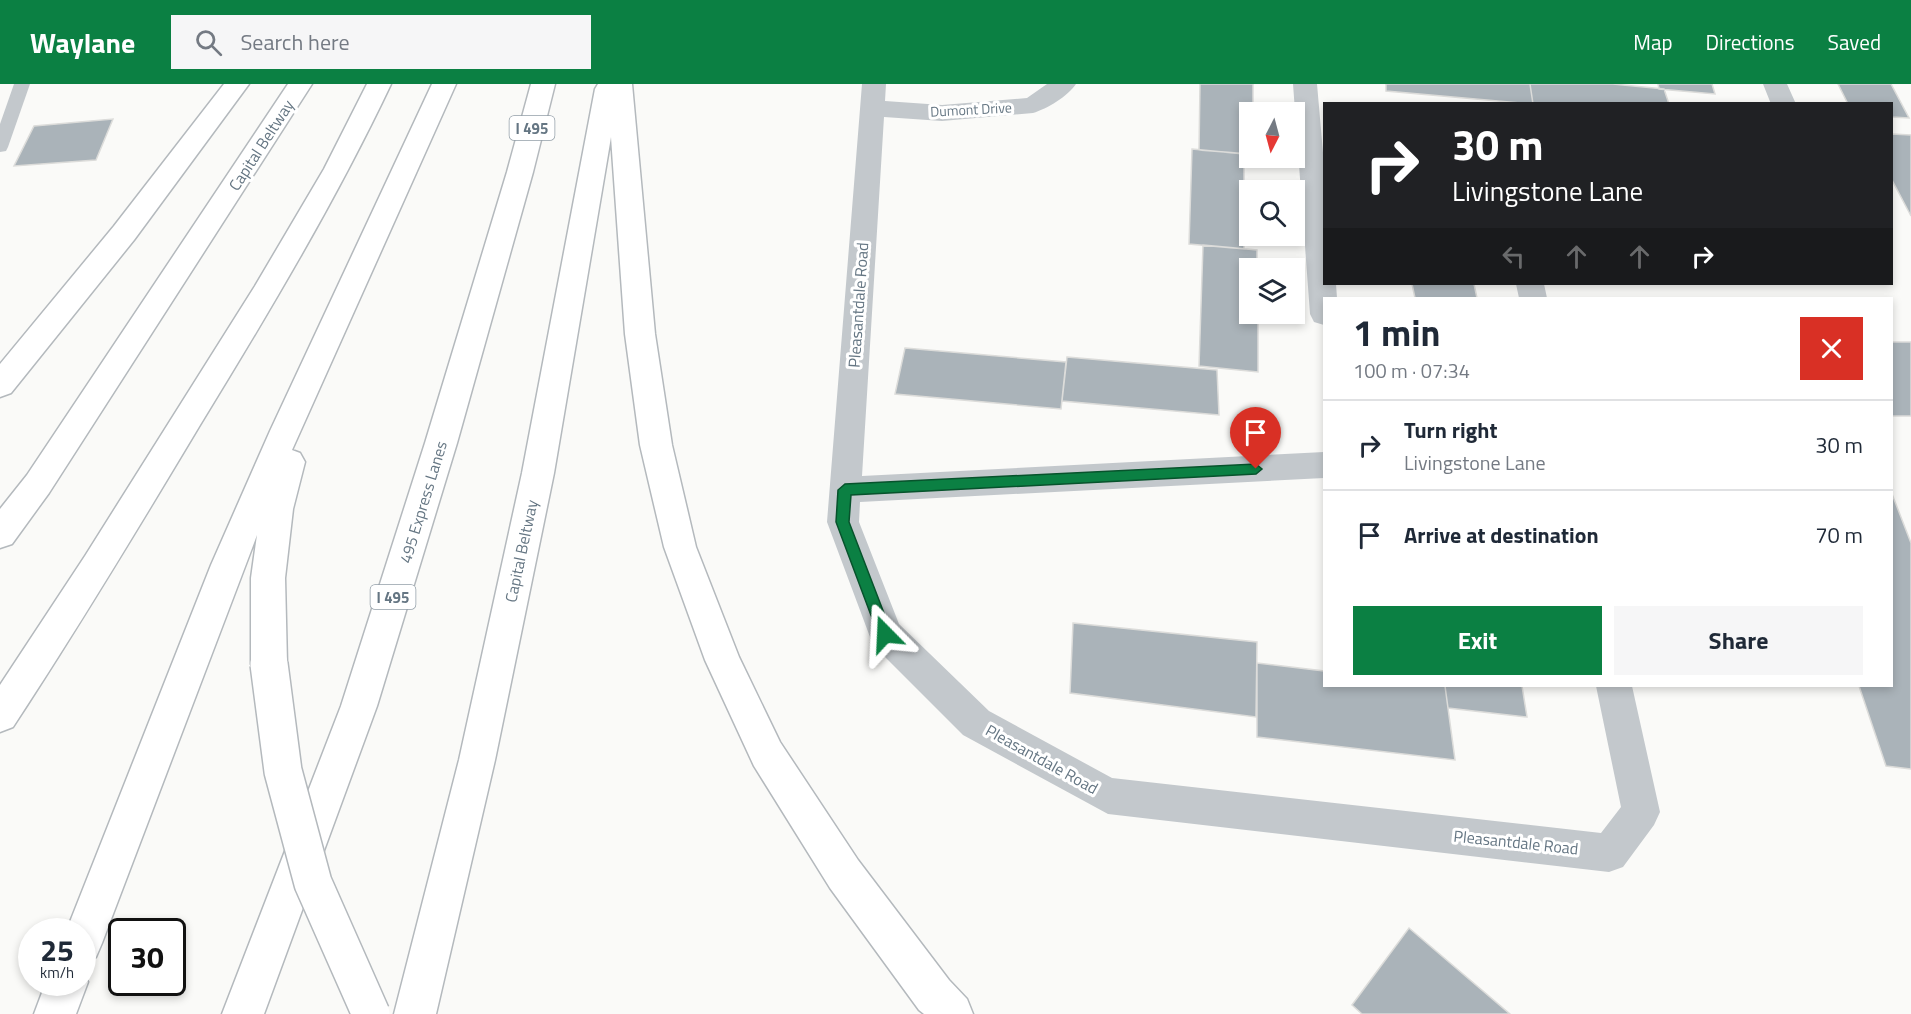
<!DOCTYPE html>
<meta charset="utf-8">
<style>
body{margin:0;font-family:"Titillium Web",sans-serif;background:#f6f6f7;color:#1f2937;height:100vh;display:flex;flex-direction:column;font-size:22px;white-space:nowrap}
*{box-sizing:border-box;margin:0}
p{font-size:20px;color:#747a83}
.icon{flex:none;width:33px;height:33px;fill:none;stroke:currentColor;stroke-width:2;stroke-linecap:round;stroke-linejoin:round}
.map{position:relative;flex:1;overflow:hidden}
.details{position:absolute;left:1323px;top:213px;width:570px;height:390px;display:flex;flex-direction:column;background:#fff;border-radius:0px;box-shadow:0 3px 9px #0003}
.details>*{flex:none}
.banner{position:absolute;left:1323px;top:18px;width:570px;height:183px;border-radius:0px;box-shadow:0 3px 9px #0003;background:#202124;color:#fff;overflow:hidden}
.needle{width:39px;rotate:186deg}
.fabs{position:absolute;left:1239px;top:18px;display:grid;gap:12px}
.fabs a{display:grid;place-items:center;width:66px;height:66px;border-radius:0px;background:#fff;box-shadow:0 3px 9px #0003;font-size:30px}
.speed{position:absolute;left:18px;top:834px;display:flex;gap:12px;font-size:30px;font-weight:700;text-align:center}
.speed>*{display:grid;place-content:center;width:78px;height:78px;border-radius:50%;background:#fff;box-shadow:0 3px 9px #0003;line-height:1}
.speed small{font-size:15px;font-weight:400}
.speed .limit{border:3px solid #111;border-radius:9px;background:#fff;color:#111}
.pin{position:absolute;display:grid;place-items:center;width:51px;height:51px;color:#fff;margin:-62px -26px;border-radius:50% 50% 50% 0;rotate:-45deg;box-shadow:0 0 6px #0007}
.pin .icon{rotate:45deg}
.me{position:absolute;width:66px;margin:-33px;rotate:339deg;stroke-linejoin:round;filter:drop-shadow(0 0 4px #0008)}
.turn{display:flex;align-items:center;gap:21px;height:126px;padding:0 30px;font-size:27px}
.turn .icon{width:78px;height:78px;stroke-width:2.5}
.turn b{display:block;font-size:42px;line-height:51px}
.lanes{display:flex;align-items:center;height:57px;padding:0 30px;background:#0003;justify-content:center;gap:30px;direction:ltr}
.lanes .off{opacity:.35}
.round{display:grid;place-items:center;flex:none;width:63px;height:63px;border-radius:0px;background:#f6f6f7}
.summary{display:flex;align-items:center;justify-content:space-between;height:102px;padding:0 30px}
h1{font-size:36px;font-weight:700;line-height:45px}
.action{display:flex;gap:12px;margin-top:auto;padding:12px 30px}
.action a{flex:1;height:69px;border-radius:0px;background:#0b8043;color:#fff;font-size:24px;font-weight:700;line-height:69px;text-align:center}
.action a+a{background:#f6f6f7;color:#1f2937}
ul{padding:0;list-style:none}
li{display:flex;align-items:center;gap:18px;height:90px;padding:0 30px;border-top:2px solid #e0e1e3}
li div{flex:1}
li b{display:block;font-size:22px}
li em{font-style:normal}
header{display:flex;align-items:center;gap:36px;box-sizing:border-box;height:84px;padding:0 30px;background:#0b8043;color:#fff}
header strong{font-size:28px}
nav{display:flex;gap:33px;margin-inline-start:auto;font-size:21px}
.search{width:420px;height:54px;background:#f6f6f7;display:flex;align-items:center;gap:15px;box-sizing:border-box;padding:0 21px;border-radius:0px;color:#747a83;font-size:22px}
.map>svg:first-child{display:block}
.building{fill:#aab3b9;stroke:#dcdcda;stroke-width:1.5}
.lines{fill:none;stroke-linecap:round;stroke-linejoin:round}
.motorway-casing{stroke:#b4b9bd;stroke-width:3}
.service{fill:#c3c8cc;fill-rule:evenodd}
.minor{fill:#c3c8cc;fill-rule:evenodd}
.motorway{fill:#fff;fill-rule:evenodd}
.motorway-bridge-casing{stroke:#b4b9bd;stroke-width:40;stroke-linecap:butt}
.motorway-bridge{stroke:#fff;stroke-width:37}
.route{fill:#0b8043;stroke:#07532c;stroke-width:1.5}
.labels{text-anchor:middle;dominant-baseline:central;stroke-width:6;stroke-linejoin:round;paint-order:stroke}
.far-street-label{font-size:14px;fill:#657683;stroke:#fff}
.shield{fill:#fff;stroke:#939fa8;stroke-width:1.5}
.shield-label{font-size:15px;font-weight:bold;fill:#657683}
.street-label{font-size:16px;fill:#657683;stroke:#fff}
</style>
<header>
<strong>Waylane</strong>
<div class="search"><svg class="icon" aria-label="search" viewBox="0 0 24 24"><circle cx="10" cy="10" r="6"/><path d="M15 15l6 6"/></svg>Search here</div>
<nav><a>Map</a><a>Directions</a><a>Saved</a></nav>
</header>
<div class="map">
<svg width="1911" height="930" viewBox="0 0 1911 930">
<rect width="100%" height="100%" fill="#fafaf8"/>
<path class="building" d="M1200,0H1253V28H1250V70L1199,66Z
M1386,0H1530L1533,20L1386,7Z
M1530,0H1613L1664,5L1669,20H1533Z
M1658,0H1712L1715,10L1659,5Z
M1838,0H1891L1909,34L1892,33V20H1848Z
M113,35L96,76L14,82L34,42Z
M1892,50L1911,51V132L1892,96Z
M1192,65L1244,70V165L1189,160Z
M1203,161L1257,166V184H1250V230H1258V288L1199,282Z
M1412,200H1474L1477,214H1415Z
M1892,258H1911V332H1892Z
M905,264L1066,278L1061,325L895,310Z
M1067,273L1217,286L1219,331L1062,317Z
M1892,410L1911,459V685L1886,682L1859,602H1892Z
M1073,539L1257,558L1256,633L1070,609Z
M1257,579L1324,587V602H1445L1455,676L1257,653Z
M1445,602H1522L1527,633L1448,624Z
M1409,844L1510,930H1362L1352,921Z"/>
<g class="lines">
<defs>
<path id="motorway" d="M224,0H249L134,156L11,309L0,313V280L114,142Z
M288,0H312L49,409L12,460L0,464V425L27,391Z
M367,0H391C335,118 268,230 200,341C139,443 78,544 13,643L0,648V601L85,472L255,202L324,85Z
M432,0H456L292,366L300,369L305,378L293,425L285,494L287,580L281,591L269,596L257,591L251,580V494L257,451L102,859L96,873L82,879V848H66L211,481L270,347Z
M531,0H555L533,88L457,359L377,622L264,930H222L341,622L425,359L507,88Z
M598,0H632L655,250L672,361L696,463L739,573L780,658L858,776L949,896L967,915L973,930H924L919,926L830,804L754,682L705,576L664,463L640,361L625,250L611,53L554,389L495,676L436,930H394L459,676L522,389L595,5Z
M82,886L88,898L76,930H34L46,898H82Z"/>
</defs>
<use href="#motorway" class="motorway-casing"/>
<path class="service" d="M14,0H30L8,63L6,67L0,68V40Z"/>
<path class="minor" d="M862,0H886L885,17L942,21L1027,14L1047,0H1076C1068,12 1047,25 1033,29L942,37L884,33L862,392L1324,368V394L860,418L859,438L899,540L989,627L1112,694L1601,749L1621,723L1596,602H1632L1660,728L1654,741L1623,783L1609,788L1108,730L963,651L873,561L827,438Z
M1293,0H1317L1324,80V200H1336L1337,214H1324V241L1314,238L1310,230Z
M1763,0H1787L1796,20H1771Z
M1516,200H1544L1547,214H1519Z"/>
<use href="#motorway" class="motorway"/>
<defs>
<path id="motorway-bridge" d="M269,580L283,687L313,799L371,930"/>
</defs>
<use href="#motorway-bridge" class="motorway-bridge-casing"/>
<use href="#motorway-bridge" class="motorway-bridge"/>
</g>
<path class="route" d="M1256,380L1262,385L1256,390L851,411L849,438L892,550L890,554L885,556L880,554L878,550L836,438L838,406L845,400Z"/>
<g class="labels">
<g class="far-street-label">
<text transform="translate(971 25) rotate(-3)">Dumont Drive</text>
</g>
<g class="shield">
<rect x="509.5" y="32" width="45" height="24" rx="4.5"/>
<rect x="370.5" y="501" width="45" height="24" rx="4.5"/>
</g>
<g class="shield-label">
<text x="532" y="44">I 495</text>
<text x="393" y="513">I 495</text>
</g>
<g class="street-label">
<text transform="translate(261 61) rotate(-57)">Capital Beltway</text>
<text transform="translate(858 221) rotate(-86)">Pleasantdale Road</text>
<text transform="translate(423 418) rotate(-73)">495 Express Lanes</text>
<text transform="translate(521 467) rotate(-78)">Capital Beltway</text>
<text transform="translate(1042 675) rotate(29)">Pleasantdale Road</text>
<text transform="translate(1516 758) rotate(6)">Pleasantdale Road</text>
</g>
</g>
</svg>
<div class="fabs">
<a><svg class="needle" viewBox="-14 -14 28 28"><path d="M0-13l5 13h-10z" fill="#e53935"/><path d="M0 13l5-13h-10z" fill="#747a83"/></svg></a>
<a><svg class="icon" aria-label="search" viewBox="0 0 24 24"><circle cx="10" cy="10" r="6"/><path d="M15 15l6 6"/></svg></a>
<a><svg class="icon" aria-label="layers" viewBox="0 0 24 24"><path d="M12 4l9 5-9 5-9-5zM3 14l9 5 9-5"/></svg></a>
</div>
<div class="speed"><div>25<small>km/h</small></div><div class="limit">30</div></div>
<div class="pin" style="left:1256px;top:385px;background:#d93025"><svg class="icon" aria-label="arrive" viewBox="0 0 24 24"><path d="M6 21V4h12l-3 4 3 4H6"/></svg></div>
<svg class="me" style="left:885px;top:550px" viewBox="-20 -20 40 40"><path d="M0-17L14 15 0 8-14 15z" fill="#0b8043" stroke="#fff" stroke-width="4"/></svg>
<div class="banner">
<div class="turn"><svg class="icon" aria-label="right" viewBox="0 0 24 24"><path d="M7 20v-9h11M14 6l5 5-5 5"/></svg><div><b>30 m</b>Livingstone Lane</div></div>
<div class="lanes"><svg class="icon off" aria-label="left" viewBox="0 0 24 24"><path d="M17 20v-9H6M10 6l-5 5 5 5"/></svg><svg class="icon off" aria-label="ahead" viewBox="0 0 24 24"><path d="M12 20V5M6 11l6-6 6 6"/></svg><svg class="icon off" aria-label="ahead" viewBox="0 0 24 24"><path d="M12 20V5M6 11l6-6 6 6"/></svg><svg class="icon" aria-label="right" viewBox="0 0 24 24"><path d="M7 20v-9h11M14 6l5 5-5 5"/></svg></div>
</div>
<section class="details">
<div class="summary"><div><h1>1 min</h1><p>100 m · 07:34</p></div><a class="round" style="background:#d93025;color:#fff"><svg class="icon" aria-label="close" viewBox="0 0 24 24"><path d="M6 6l12 12M18 6L6 18"/></svg></a></div>
<ul>
<li><svg class="icon" aria-label="right" viewBox="0 0 24 24"><path d="M7 20v-9h11M14 6l5 5-5 5"/></svg><div><b>Turn right</b><p>Livingstone Lane</p></div><em>30 m</em></li>
<li><svg class="icon" aria-label="arrive" viewBox="0 0 24 24"><path d="M6 21V4h12l-3 4 3 4H6"/></svg><div><b>Arrive at destination</b></div><em>70 m</em></li>
</ul>
<div class="action"><a>Exit</a><a>Share</a></div>
</section>
</div>
